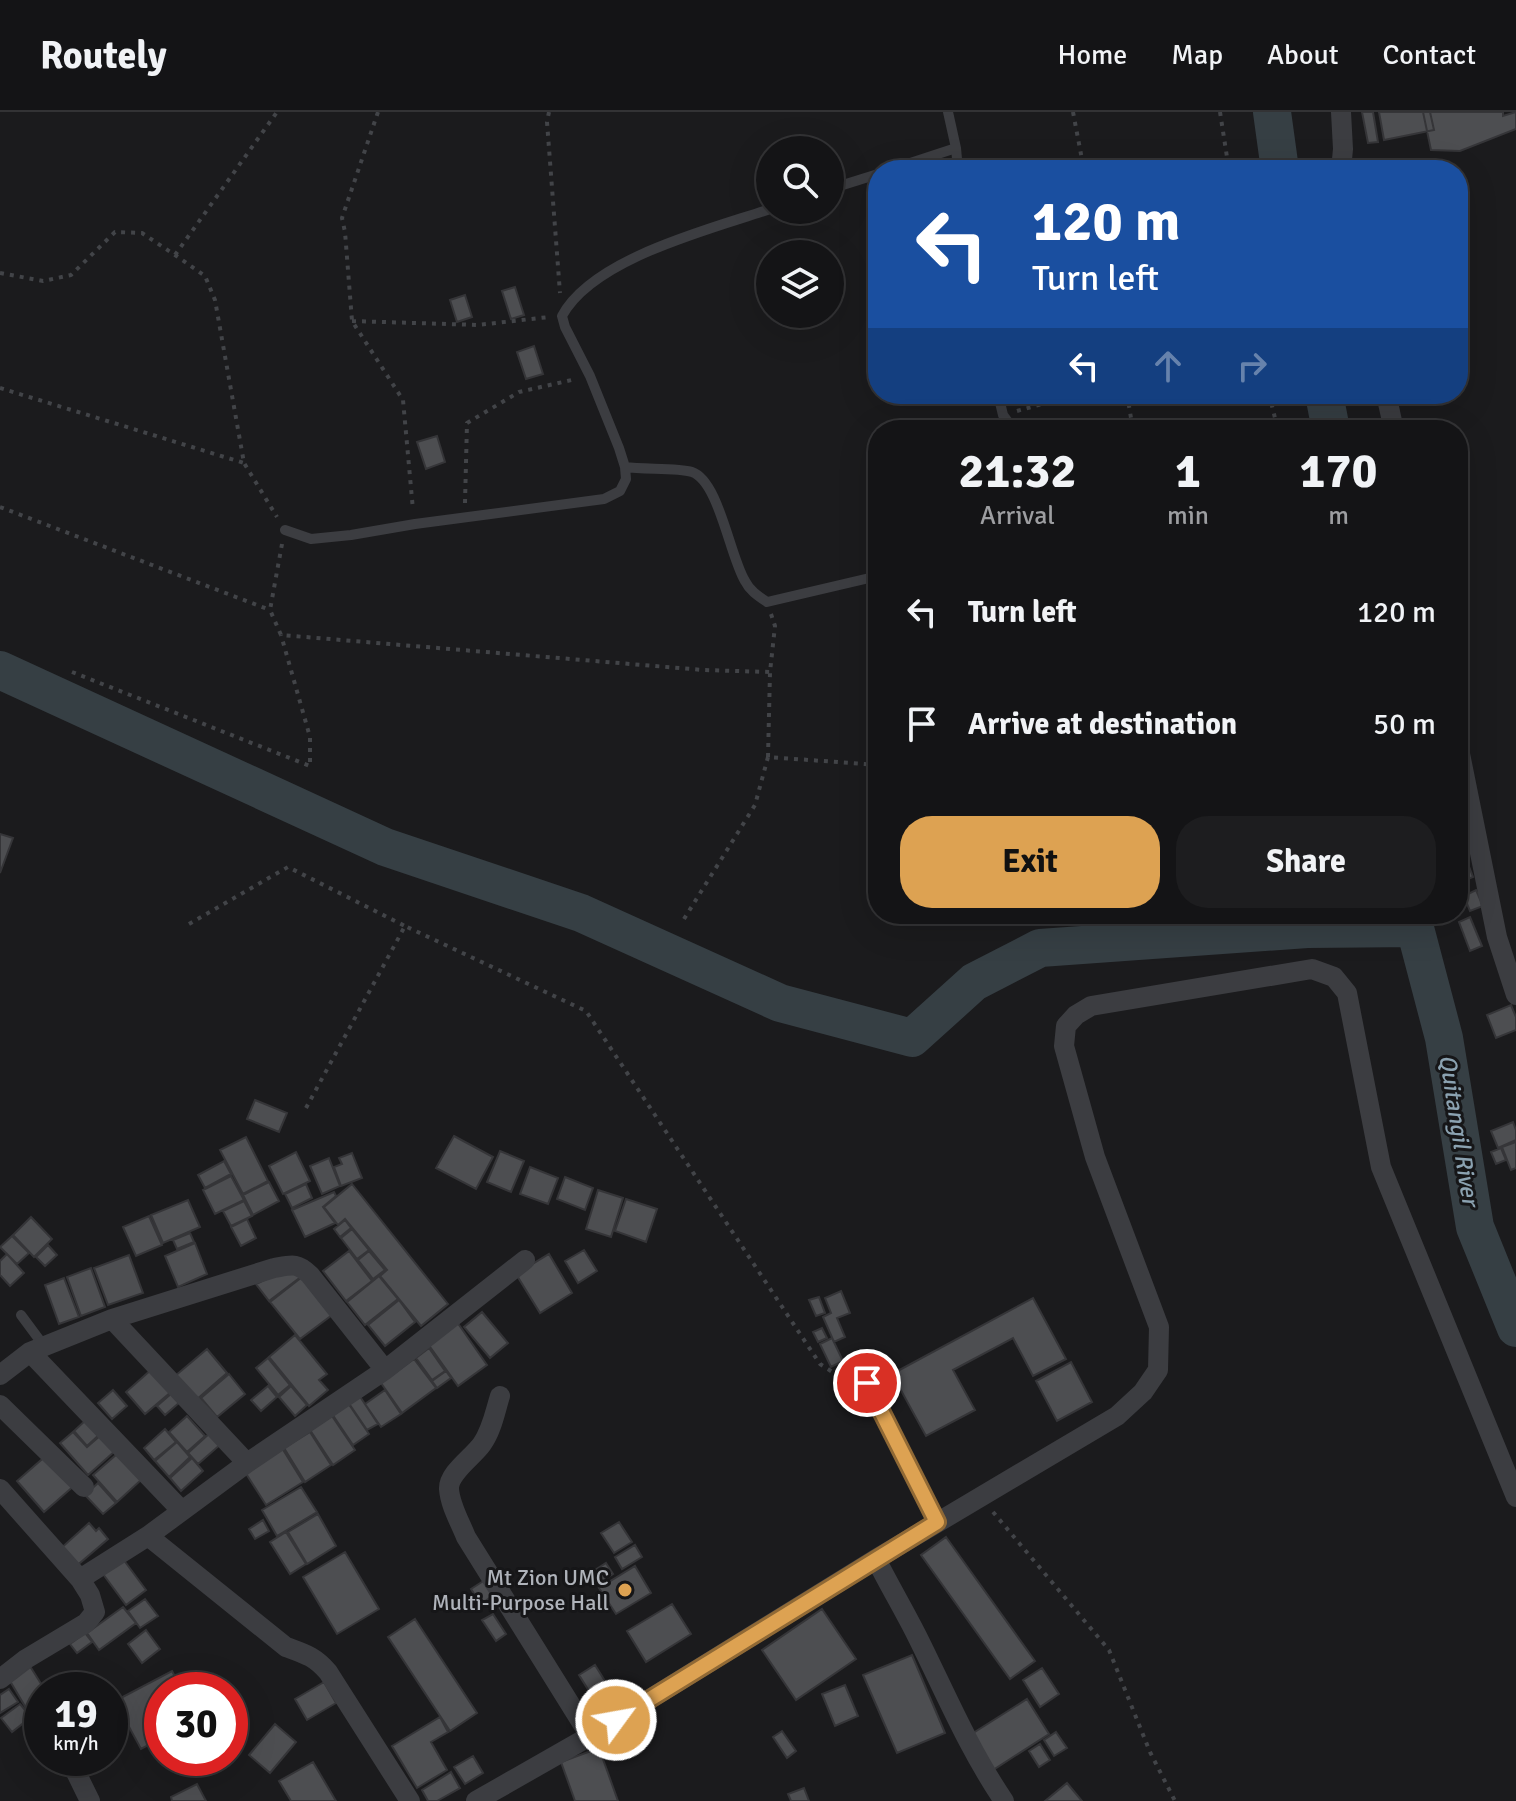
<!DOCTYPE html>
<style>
body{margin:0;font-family:Signika,sans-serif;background:#1d1d1f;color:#f1f3f6;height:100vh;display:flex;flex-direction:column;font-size:30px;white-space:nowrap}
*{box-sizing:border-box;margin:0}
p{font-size:26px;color:#9d9ea1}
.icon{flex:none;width:44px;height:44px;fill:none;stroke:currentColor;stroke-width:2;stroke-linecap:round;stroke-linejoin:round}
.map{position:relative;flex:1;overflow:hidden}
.drawer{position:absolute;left:868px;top:308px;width:600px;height:504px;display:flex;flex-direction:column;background:#141416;border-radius:32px;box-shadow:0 8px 32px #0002,0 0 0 2px #333335}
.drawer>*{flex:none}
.guide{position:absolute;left:868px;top:48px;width:600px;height:244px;border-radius:32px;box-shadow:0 8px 32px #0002,0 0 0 2px #333335;background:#1a4fa0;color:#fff;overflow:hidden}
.buttons{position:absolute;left:756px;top:24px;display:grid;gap:16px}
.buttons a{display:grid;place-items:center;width:88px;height:88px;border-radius:50%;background:#141416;box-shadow:0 8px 32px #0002,0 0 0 2px #333335;font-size:40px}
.speed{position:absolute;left:24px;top:1560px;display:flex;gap:16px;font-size:40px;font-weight:700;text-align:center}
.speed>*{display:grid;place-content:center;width:104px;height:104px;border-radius:50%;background:#141416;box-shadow:0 8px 32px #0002,0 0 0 2px #333335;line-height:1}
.speed small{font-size:20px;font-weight:400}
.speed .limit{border:12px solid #d22;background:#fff;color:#111}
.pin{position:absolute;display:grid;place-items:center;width:68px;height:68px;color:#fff;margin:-34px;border:4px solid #fff;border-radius:50%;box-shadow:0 2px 8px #0007}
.me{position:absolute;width:88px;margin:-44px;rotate:58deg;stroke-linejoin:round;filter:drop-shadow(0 0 6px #0008)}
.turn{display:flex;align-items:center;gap:28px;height:168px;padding:0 32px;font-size:36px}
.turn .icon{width:104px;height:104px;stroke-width:2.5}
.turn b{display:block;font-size:56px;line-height:68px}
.lanes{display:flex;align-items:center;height:76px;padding:0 32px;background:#0003;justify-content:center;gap:40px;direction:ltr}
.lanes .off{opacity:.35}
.eta{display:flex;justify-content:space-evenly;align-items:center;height:136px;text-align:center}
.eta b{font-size:48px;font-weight:800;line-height:56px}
.button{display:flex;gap:16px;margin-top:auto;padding:16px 32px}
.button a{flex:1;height:92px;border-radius:32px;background:#dda252;color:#111;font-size:32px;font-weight:800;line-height:92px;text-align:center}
.button a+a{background:#1d1d1f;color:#f1f3f6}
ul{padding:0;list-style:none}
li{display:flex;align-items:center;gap:24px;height:112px;padding:0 32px}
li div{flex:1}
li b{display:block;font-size:30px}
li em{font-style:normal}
header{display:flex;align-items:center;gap:48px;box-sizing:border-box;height:112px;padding:0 40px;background:#141416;border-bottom:2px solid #333335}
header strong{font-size:38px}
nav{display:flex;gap:44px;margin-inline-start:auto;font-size:28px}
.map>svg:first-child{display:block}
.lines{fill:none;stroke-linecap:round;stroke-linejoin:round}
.river{stroke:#363f44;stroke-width:38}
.building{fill:#4d4e51;stroke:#353538;stroke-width:2}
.path{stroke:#424448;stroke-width:4;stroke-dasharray:4 6;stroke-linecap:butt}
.service{stroke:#3c3d41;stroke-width:10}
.minor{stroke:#3c3d41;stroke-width:20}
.route-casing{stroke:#906935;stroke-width:20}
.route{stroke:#dda252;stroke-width:14}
.poi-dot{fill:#dda252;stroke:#161618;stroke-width:3}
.labels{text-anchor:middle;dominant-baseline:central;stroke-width:6;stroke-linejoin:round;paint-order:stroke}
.poi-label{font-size:22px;fill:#afb3ba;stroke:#161618;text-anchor:end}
.water-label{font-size:24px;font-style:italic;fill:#8ba2b1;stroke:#161618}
</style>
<header>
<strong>Routely</strong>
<nav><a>Home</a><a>Map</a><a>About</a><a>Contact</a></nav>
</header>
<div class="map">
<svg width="1516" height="1689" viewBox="0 0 1516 1689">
<rect width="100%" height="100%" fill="#1b1b1d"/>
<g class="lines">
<path class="river" d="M1272,0L1280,58
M1324,282L1331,318
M0,558L385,735L581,801L780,891L912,926L974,870L1040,836L1307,817L1415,816
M1413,802L1415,816L1444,926L1475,1115L1516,1216"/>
</g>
<path class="building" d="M1362,0H1373L1378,30L1368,31Z
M1379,0H1430L1434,18L1384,28Z
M1423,0H1503V4L1516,0V17L1460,39L1431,38Z
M515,175L524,203L511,207L502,179Z
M465,183L472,205L457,210L450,188Z
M534,234L543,262L526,267L517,240Z
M437,324L445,350L426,357L417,330Z
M0,722L13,726L0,761Z
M1463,739L1473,765L1458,771V741Z
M1476,778L1483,794L1470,799L1464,784Z
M1470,805L1482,834L1470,839L1459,810Z
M1511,893L1516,905V918L1496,926L1487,903Z
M255,988L287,1001L279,1020L247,1007Z
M1513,1010L1516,1018V1028L1498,1036L1491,1019Z
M454,1024L493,1045L476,1077L436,1056Z
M246,1025L268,1069L243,1082L220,1038Z
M1516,1030V1056L1511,1058L1502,1035Z
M1501,1036L1506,1048L1496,1052L1491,1040Z
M500,1039L524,1049L511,1080L487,1070Z
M296,1040L310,1069L283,1082L269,1054Z
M352,1041L362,1066L341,1074L334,1055L342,1052L339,1046Z
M329,1046L340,1074L322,1082L310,1054Z
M224,1049L231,1062L205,1076L198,1063Z
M530,1055L558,1066L548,1092L520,1082Z
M231,1064L244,1088L215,1102L203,1078Z
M565,1065L593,1076L585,1098L557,1087Z
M269,1070L279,1089L253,1103L243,1083Z
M306,1072L312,1086L292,1096L285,1082Z
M352,1072L448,1192L421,1214L380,1164L387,1158L345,1107L338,1113L324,1095Z
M598,1078L623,1086L611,1125L586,1117Z
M334,1080L336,1084L323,1095L335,1111L305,1125L292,1098Z
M626,1087L657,1097L646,1130L615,1119Z
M188,1088L200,1115L163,1131L151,1103Z
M244,1089L252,1104L231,1114L223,1099Z
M149,1104L162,1133L136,1144L123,1115Z
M31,1105L52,1127L34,1145L13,1123Z
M247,1107L256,1126L241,1134L231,1115Z
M345,1108L351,1116L340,1125L334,1117Z
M352,1117L369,1138L357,1147L341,1126Z
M190,1121L194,1130L177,1137L173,1128Z
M12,1124L29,1141L17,1152L0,1135Z
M195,1131L207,1162L178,1175L165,1144Z
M48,1133L57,1143L45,1154L36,1145Z
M584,1138L597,1159L578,1171L565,1149Z
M349,1139L372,1169L346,1189L323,1159Z
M369,1139L385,1158L373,1167L358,1148Z
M7,1142L24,1161L10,1174L0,1163V1149Z
M549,1142L572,1181L540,1201L516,1162Z
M129,1143L143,1181L108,1193L94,1156Z
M294,1154L302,1164L269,1189L256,1172Z
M91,1156L105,1195L81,1204L67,1165Z
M379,1164L398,1187L365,1213L347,1190Z
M302,1165L332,1203L300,1227L270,1190Z
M64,1166L79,1205L59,1212L45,1173Z
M841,1179L850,1201L837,1206L845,1225L834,1230L823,1205L831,1201L825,1186Z
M819,1185L825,1201L816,1204L809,1188Z
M1033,1186L1066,1247L1033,1264L1013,1226L953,1258L975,1298L926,1324L892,1262Z
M399,1188L415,1210L385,1234L368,1213Z
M482,1200L508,1231L490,1246L464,1215Z
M457,1210L487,1253L458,1274L428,1232Z
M822,1216L827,1226L818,1230L813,1220Z
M295,1223L327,1262L319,1268L328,1278L309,1294L269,1245Z
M832,1226L843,1249L831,1255L820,1232Z
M429,1236L445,1259L432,1268L416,1246Z
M207,1237L227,1261L196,1288L175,1264Z
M268,1246L290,1273L278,1283L256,1256Z
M414,1247L436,1276L402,1301L381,1271Z
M1071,1250L1092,1290L1057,1309L1036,1269Z
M152,1257L171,1280L145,1302L126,1280Z
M446,1259L451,1266L437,1276L432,1269Z
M229,1262L245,1282L217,1305L201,1286Z
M268,1274L277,1285L261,1299L251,1288Z
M291,1274L307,1293L295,1304L279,1285Z
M113,1278L127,1294L112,1307L98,1291Z
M385,1278L401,1302L381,1315L365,1292Z
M172,1281L180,1290L165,1303L157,1294Z
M359,1283L378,1312L367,1318L348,1290Z
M346,1288L369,1322L353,1333L330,1299Z
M187,1304L205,1324L187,1340L169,1320Z
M332,1304L355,1338L333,1353L310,1318Z
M88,1306L101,1321L87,1334L74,1319Z
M165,1317L176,1330L154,1348L144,1336Z
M73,1320L87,1335L101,1323L115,1339L88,1363L60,1331Z
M211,1320L221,1332L198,1352L188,1341Z
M310,1320L331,1353L305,1370L284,1336Z
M177,1330L190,1345L169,1365L155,1349Z
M282,1336L303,1370L266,1393L245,1360Z
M48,1342L75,1373L44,1400L17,1369Z
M117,1342L141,1368L117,1390L93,1363Z
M192,1346L203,1359L181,1379L170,1366Z
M98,1371L116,1391L103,1402L85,1383Z
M301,1375L317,1400L277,1424L262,1398Z
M318,1402L336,1434L307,1452L288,1420Z
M263,1408L269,1419L255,1427L249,1417Z
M619,1410L632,1430L614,1441L601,1421Z
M89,1411L96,1419L99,1416L108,1427L74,1456L59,1438Z
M286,1420L306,1452L290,1462L270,1430Z
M946,1425L1035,1549L1010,1567L921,1443Z
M635,1433L642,1445L622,1457L615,1445Z
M345,1440L379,1497L337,1522L303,1465Z
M123,1447L146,1478L126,1493L103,1462Z
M606,1451L613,1462L602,1469L595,1458Z
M635,1454L651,1481L616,1502L599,1476Z
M488,1466L498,1480L481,1492L471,1477Z
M145,1487L158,1504L140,1516L128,1499Z
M672,1492L691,1522L646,1550L627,1519Z
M123,1495L136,1511L99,1538L87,1521Z
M822,1497L856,1547L796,1588L762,1538Z
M493,1502L506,1522L496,1529L482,1508Z
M415,1507L477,1601L450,1619L388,1525Z
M146,1518L160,1537L142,1551L128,1532Z
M85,1521L92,1530L77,1541L70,1532Z
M912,1543L945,1621L897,1641L863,1563Z
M28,1551L45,1578H42V1593L29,1601L7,1564Z
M595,1553L605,1569L589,1579L579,1563Z
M1042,1556L1059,1582L1040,1595L1023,1568Z
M172,1559L182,1578H162V1626L141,1637L115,1589Z
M324,1570L336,1591L307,1608L295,1587Z
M845,1573L858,1604L835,1614L822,1582Z
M9,1577L18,1590L0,1601V1583Z
M1027,1587L1049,1622L993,1658L970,1623Z
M20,1592L31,1605L12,1620L1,1606Z
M38,1605L42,1609V1624L30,1612Z
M440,1605L448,1620L431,1630L447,1658L417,1676L392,1634Z
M275,1612L296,1630L270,1661L249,1643Z
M782,1619L796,1639L787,1646L773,1625Z
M1056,1620L1067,1636L1054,1644L1044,1628Z
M1040,1632L1050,1648L1039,1655L1029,1639Z
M599,1636L618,1689H575L561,1650Z
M473,1644L483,1661L465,1672L454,1655Z
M313,1650L336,1689H291L279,1669Z
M451,1660L460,1676L437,1689H428L422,1678Z
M1067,1671L1082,1689H1045Z
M197,1672L206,1689H172L171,1685Z
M804,1676L809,1689H791L788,1682Z"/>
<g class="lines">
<path class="path" d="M378,0L342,106L345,120L352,209L403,288L413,398
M549,0L547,10L560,181
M1073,0L1084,58
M1220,0L1229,58
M175,143L277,0
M0,161L43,169L71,163L115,120L142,121L175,143L205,164L215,188L244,351L277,405
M352,209L478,213L549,205
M0,276L244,351
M1127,282L1133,318
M1269,282L1278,318
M1017,299L1078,282
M465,391L467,311L519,280L576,267
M0,395L270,498
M282,432L270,498L281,523L703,558L770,560
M771,502L775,514L770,560L768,645L878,653
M72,560L310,654V625L281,523
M684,807L755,693L768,645
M189,812L288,755L405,814
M306,996L405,814L586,899L820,1252L848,1270H853
M993,1400L1109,1538L1150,1640L1175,1689"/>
<path class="service" d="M948,0L956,36L958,58
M889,58L956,36
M830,77L878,62
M998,282L1003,303L1014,318
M625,355C644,358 677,355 692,360C719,369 730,445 745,469C750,479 758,484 767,490L878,464
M285,418L311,427L351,423L415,412L604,387L620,379L626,367L625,355L619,336L590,264L565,215L562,204C593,146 711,117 770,97
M21,1203L44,1234
M867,1271L937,1410"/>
<path class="minor" d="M1341,58L1343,37L1341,0
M1386,282L1394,318
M1458,632L1497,825L1516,883
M112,1207L247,1351
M30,1240L182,1399
M0,1263L30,1240L112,1207L274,1156C291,1153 297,1150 310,1163L385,1258
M500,1284C495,1300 492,1318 482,1332C473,1345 448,1361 449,1377C450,1393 460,1410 466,1425L590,1624
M0,1293L84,1375
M0,1377L80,1467L148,1424L247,1351L385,1258L525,1148
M148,1424L286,1535C305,1542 314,1544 328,1560L410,1689
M876,1447C889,1473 904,1498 917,1524C945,1580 968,1636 1004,1689
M0,1567L26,1547L86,1511L95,1500L90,1483L80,1467
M69,1646L90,1689
M476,1689L590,1624L876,1447L1117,1304L1143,1280L1158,1258L1159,1215L1095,1045L1064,934L1066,914L1076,903L1091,894L1312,857L1334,865L1347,881L1381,1055L1516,1385"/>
</g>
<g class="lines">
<defs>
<path id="route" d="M616,1608L937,1410L867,1271"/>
</defs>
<use href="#route" class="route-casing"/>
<use href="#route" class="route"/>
</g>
<circle class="poi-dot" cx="625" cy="1478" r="8"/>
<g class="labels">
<g class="poi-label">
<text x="609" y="1465">Mt Zion UMC<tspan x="609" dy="25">Multi-Purpose Hall</tspan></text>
</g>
<g class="water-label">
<text transform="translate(1459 1018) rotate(81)">Quitangil River</text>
</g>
</g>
</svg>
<div class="buttons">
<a><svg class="icon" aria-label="search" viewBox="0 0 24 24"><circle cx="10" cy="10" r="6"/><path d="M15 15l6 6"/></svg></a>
<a><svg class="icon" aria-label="layers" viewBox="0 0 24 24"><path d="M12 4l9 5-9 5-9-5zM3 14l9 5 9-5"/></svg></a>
</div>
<div class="speed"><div>19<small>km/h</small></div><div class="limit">30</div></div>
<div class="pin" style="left:867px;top:1271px;background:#d93025"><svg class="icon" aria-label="arrive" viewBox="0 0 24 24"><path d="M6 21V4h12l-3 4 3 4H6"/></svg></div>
<svg class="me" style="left:616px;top:1608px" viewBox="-20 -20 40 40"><circle r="17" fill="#dda252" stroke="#fff" stroke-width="3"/><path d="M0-11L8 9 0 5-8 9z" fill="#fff"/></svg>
<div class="guide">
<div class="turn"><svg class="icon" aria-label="left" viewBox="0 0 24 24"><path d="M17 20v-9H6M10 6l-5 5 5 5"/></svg><div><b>120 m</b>Turn left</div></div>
<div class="lanes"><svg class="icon" aria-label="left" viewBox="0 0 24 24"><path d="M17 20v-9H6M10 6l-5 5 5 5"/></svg><svg class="icon off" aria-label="ahead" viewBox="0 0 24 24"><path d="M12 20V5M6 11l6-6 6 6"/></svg><svg class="icon off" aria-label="right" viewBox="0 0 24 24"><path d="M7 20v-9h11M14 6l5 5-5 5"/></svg></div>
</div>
<section class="drawer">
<div class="eta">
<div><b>21:32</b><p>Arrival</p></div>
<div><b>1</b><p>min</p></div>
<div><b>170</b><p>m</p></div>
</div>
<ul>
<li><svg class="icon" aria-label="left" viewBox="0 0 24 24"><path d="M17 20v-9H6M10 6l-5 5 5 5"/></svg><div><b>Turn left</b></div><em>120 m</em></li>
<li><svg class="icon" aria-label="arrive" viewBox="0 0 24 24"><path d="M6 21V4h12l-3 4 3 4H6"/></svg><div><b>Arrive at destination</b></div><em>50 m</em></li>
</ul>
<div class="button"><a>Exit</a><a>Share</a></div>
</section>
</div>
